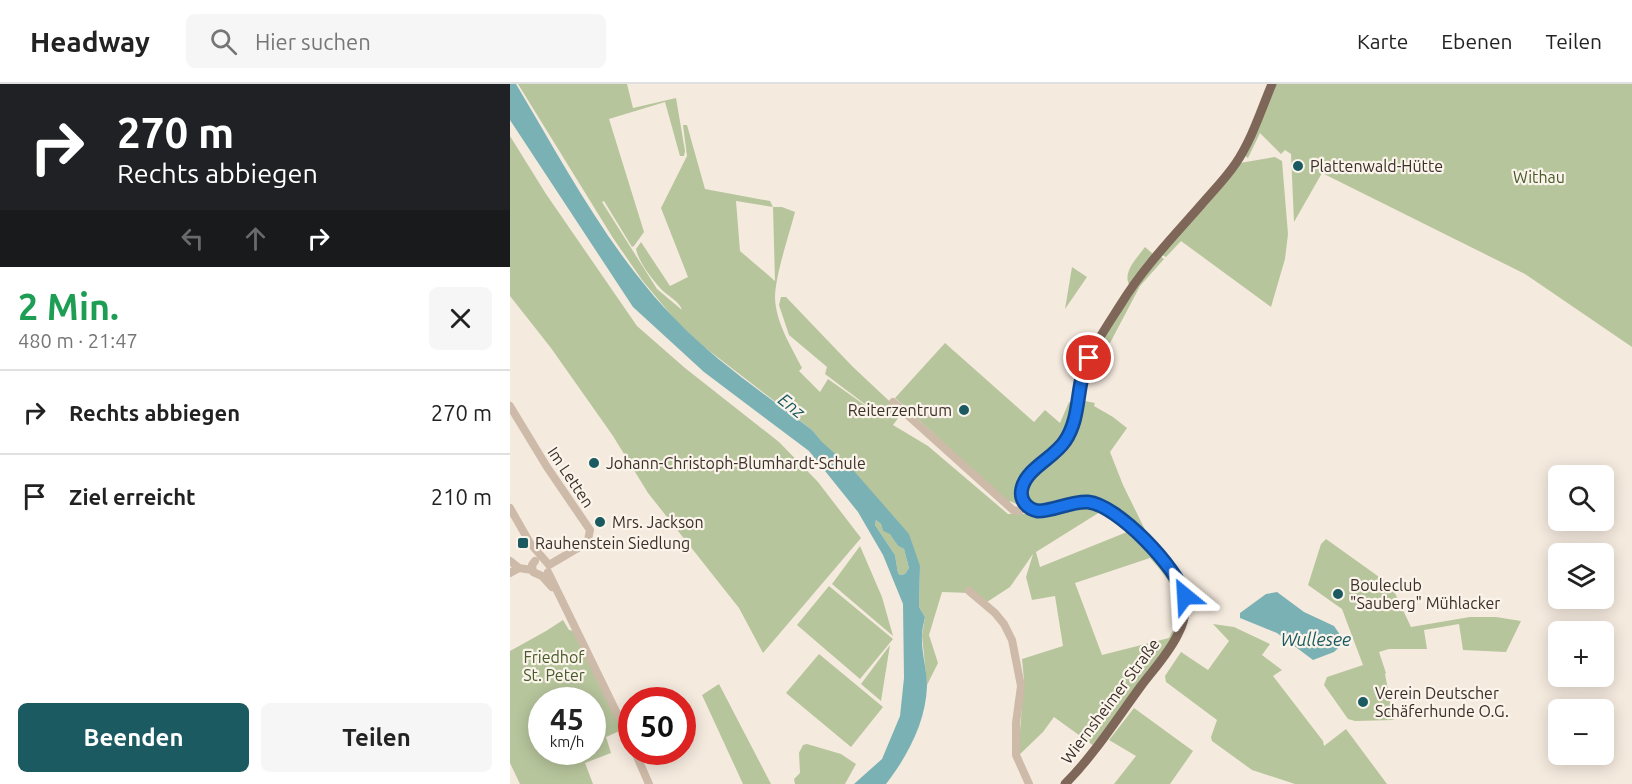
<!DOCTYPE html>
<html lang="de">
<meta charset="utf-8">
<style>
body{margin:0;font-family:Ubuntu,sans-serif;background:#f6f6f6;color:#222;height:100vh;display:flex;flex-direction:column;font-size:22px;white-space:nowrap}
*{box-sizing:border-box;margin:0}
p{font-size:20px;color:#767676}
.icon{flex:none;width:33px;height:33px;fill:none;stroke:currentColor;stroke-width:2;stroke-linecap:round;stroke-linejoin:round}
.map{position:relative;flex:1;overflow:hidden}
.drawer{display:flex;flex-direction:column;background:#fff;width:510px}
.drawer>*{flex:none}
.banner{background:#202124;color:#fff;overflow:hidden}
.controls{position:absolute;left:1038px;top:381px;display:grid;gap:12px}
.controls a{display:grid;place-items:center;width:66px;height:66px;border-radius:9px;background:#fff;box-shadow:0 3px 15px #0003;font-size:30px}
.speed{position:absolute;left:18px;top:603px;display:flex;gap:12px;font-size:30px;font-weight:700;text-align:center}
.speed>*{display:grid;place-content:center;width:78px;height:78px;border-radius:50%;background:#fff;box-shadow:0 3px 15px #0003;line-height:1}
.speed small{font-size:15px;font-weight:400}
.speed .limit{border:9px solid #d22;background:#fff;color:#111}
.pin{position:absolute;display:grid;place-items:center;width:51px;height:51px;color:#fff;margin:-26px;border:3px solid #fff;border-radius:50%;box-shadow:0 2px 6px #0007}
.me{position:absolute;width:66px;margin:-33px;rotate:333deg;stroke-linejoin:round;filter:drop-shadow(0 0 4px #0008)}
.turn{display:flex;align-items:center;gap:21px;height:126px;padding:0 18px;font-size:27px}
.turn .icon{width:78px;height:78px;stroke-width:2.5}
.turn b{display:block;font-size:42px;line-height:51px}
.lanes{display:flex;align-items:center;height:57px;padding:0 18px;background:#0003;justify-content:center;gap:30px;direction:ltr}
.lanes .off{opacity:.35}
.round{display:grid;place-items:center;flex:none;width:63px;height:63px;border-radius:9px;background:#f6f6f6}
.summary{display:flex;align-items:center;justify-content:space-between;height:102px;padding:0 18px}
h1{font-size:36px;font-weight:700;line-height:45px;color:#1e9e55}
.button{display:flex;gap:12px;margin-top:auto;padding:12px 18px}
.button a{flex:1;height:69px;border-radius:9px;background:#1a5a60;color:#fff;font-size:24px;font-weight:700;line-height:69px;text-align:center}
.button a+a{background:#f6f6f6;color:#222}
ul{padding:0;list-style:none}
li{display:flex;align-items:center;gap:18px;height:84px;padding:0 18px;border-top:2px solid #e0e0e0}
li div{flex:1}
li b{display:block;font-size:22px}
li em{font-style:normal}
header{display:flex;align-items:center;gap:36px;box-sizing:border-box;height:84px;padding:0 30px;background:#fff;border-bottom:2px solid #e0e0e0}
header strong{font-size:28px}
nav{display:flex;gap:33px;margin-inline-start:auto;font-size:21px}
.search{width:420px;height:54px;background:#f6f6f6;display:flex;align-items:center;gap:15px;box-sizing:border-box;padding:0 21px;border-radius:9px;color:#767676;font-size:22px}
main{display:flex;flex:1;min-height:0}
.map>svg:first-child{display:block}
.green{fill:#b7c59c;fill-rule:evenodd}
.water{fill:#7ab1b4;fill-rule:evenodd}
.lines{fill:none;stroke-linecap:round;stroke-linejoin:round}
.minor{stroke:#cebaa8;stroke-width:8}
.major{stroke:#7e6659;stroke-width:9}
.route-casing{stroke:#114b97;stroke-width:15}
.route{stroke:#1a73e8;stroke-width:10}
.poi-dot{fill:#1a5a60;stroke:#fbf4eb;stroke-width:2}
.labels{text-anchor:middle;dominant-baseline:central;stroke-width:4.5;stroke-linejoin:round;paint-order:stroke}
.poi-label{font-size:16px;fill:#3b2f29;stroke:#fbf4eb;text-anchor:start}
.park-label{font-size:16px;fill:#495b2a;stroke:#fbf4eb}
.street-label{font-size:16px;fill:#3b2f29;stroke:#fbf4eb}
.water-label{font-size:18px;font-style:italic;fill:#1a5a60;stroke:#fbf4eb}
</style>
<header>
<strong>Headway</strong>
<div class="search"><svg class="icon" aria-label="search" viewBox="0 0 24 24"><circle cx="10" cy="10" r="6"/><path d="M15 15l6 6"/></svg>Hier suchen</div>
<nav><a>Karte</a><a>Ebenen</a><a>Teilen</a></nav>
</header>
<main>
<section class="drawer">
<div class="banner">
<div class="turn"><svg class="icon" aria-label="right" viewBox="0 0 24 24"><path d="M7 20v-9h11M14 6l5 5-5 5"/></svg><div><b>270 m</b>Rechts abbiegen</div></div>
<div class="lanes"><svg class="icon off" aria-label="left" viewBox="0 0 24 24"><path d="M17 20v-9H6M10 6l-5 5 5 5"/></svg><svg class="icon off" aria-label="ahead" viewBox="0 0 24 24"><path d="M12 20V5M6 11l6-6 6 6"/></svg><svg class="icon" aria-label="right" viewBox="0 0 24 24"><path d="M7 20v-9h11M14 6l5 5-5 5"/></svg></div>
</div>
<div class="summary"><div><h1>2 Min.</h1><p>480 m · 21:47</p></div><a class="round"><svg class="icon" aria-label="close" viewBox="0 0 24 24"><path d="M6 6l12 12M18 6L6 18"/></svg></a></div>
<ul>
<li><svg class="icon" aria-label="right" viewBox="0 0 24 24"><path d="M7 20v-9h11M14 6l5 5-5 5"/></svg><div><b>Rechts abbiegen</b></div><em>270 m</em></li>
<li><svg class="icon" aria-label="arrive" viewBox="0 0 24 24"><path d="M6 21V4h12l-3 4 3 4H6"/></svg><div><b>Ziel erreicht</b></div><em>210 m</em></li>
</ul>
<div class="button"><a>Beenden</a><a>Teilen</a></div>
</section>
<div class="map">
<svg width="1122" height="700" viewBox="0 0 1122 700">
<rect width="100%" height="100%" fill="#f5eade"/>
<path class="green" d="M8,0H117L123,24L166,14L175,67L174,72H170L155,18L99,35L134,148L124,162L122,163L94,117L92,118L147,205L172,226C169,217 159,213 152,206C142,195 129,179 126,165L131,158L160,202L178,193L151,124L177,72L173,41H177L195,105L260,117L263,123H272L285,128C279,151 265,192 265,214C266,239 281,262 292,284L289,287L310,308L318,295L380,339L315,290L317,283L279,251L269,221L271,213H276L343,283L392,329L383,341L418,362L498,430H530L578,421L603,430L655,482L671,509L672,526L667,548L584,662L544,633L533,648L508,672L514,596L512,575L553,562L545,512L522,516L516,493L523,470L500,503L474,520L460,509L432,508L419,551L428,579L417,601L412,552L415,533L409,523L410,482L302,346L193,262L167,238L132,196L103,154ZM226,117L263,123L265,197L230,167ZM590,428L608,438L617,448L530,483L526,468ZM640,474C655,491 670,508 668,532C668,539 662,547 659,554L592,571L565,499Z
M765,0H1122V263L1015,190L812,89L784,138L781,70L775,66L771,70L750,49L738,74L735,72Z
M0,52L36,110L127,242L175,284L269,358L308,398L351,454L253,569L229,524L138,409L103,352L41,264L0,212Z
M765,73L772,77L778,150L775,175L761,223L671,157L656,173L652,171L730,79Z
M635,163L643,170L620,202C611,189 628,173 635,163Z
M650,172L654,175L630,202L570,316L585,319L584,322L603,333L617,344L600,368L613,401L644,464L598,422L526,423L516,414L518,400L521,395L553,364L577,284L611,224Z
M562,183L577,193L555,225Z
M435,259L524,338L535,326L550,339L559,318L562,319L564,316L565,319C562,331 559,345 553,355C544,372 498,393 509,416L506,420L500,417L498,420L472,394L385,314Z
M366,436L371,440L373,447L380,449L388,462L394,465L399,484L395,490L390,491L388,489L385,471L365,441Z
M816,455L886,505L884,507L901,543L960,533H986L1011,537L996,568L953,566L949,540L914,546L917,565H879L869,568L876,589L875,590L884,636L845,637L838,635L814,601L817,593L853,581L832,525L798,501L811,460Z
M350,462L372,513L383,552L322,500Z
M319,502L383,555L350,595L287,541Z
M53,536L59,546L64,547L112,646L96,653L101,669L75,679L83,700H10L0,679V567L36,547ZM32,616H82V668H32Z
M703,540L724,543L760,560L752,571L772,586L763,592L813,657L814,662L836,645L877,700H785L742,686L702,657L701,653L707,636L656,598L655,592L671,568L698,586L719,557Z
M380,561L371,617L351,600Z
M309,570L373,623L341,663L276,609Z
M209,600L261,700H233L192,611Z
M624,624L683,667L660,700H604L626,672L599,656Z
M297,660L331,670L346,680L335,700H285L284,695L290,689L289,669L293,661Z"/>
<path class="water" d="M0,0H6C55,82 100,169 167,237C207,278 256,311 302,346L312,358L344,387L399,450L410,482L409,523L415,533C414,539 412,545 412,551C411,568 417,585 417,602C416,638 397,673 376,700H344L372,675L390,632L394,594L393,520L373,471L348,428L299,367L194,288L123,223L0,36ZM366,436L371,440L373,447L380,450L388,462L394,465L399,484L395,490L390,491L388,489L385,471L365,441Z
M767,508L794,528L824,542L835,558L824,568L803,576L767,549L730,534V529L756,510Z"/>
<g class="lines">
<path class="minor" d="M383,318L503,426L510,427L516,421
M0,322L37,383L80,446L78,456L73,461L39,481
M0,424L20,459L39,481
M0,477L9,484
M25,477L22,481L23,488L32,492L42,503
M38,488L122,660
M0,489L9,484L22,486
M459,507L485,529L494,540L502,556L511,602L506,639V671L519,700
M125,668L139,700"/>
<path class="major" d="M555,700C584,671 606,636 631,602C643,586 659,569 668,550C673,541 676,530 675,519C674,495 655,479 640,463C624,447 609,426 587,420C560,413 531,438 514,418C503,390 545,375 557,355C569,334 566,311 573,288C581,265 597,242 611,220C633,184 663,153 691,121C703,107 716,94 726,79C742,55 751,26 762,0"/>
</g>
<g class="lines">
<defs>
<path id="route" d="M579,274C565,300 572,332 555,357C544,374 517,384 512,404C509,416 517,425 528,427C545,427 560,417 578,418C608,421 667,484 675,512"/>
</defs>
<use href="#route" class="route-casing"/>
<use href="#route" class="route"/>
</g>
<g class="poi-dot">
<circle cx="788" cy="82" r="6"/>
<circle cx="454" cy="326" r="6"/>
<circle cx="84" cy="379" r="6"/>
<circle cx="90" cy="438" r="6"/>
<rect x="7" y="453" width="12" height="12" rx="3"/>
<circle cx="828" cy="510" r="6"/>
<circle cx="853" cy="618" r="6"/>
</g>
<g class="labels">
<g class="poi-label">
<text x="800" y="82">Plattenwald-Hütte</text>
<text x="442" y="326" text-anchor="end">Reiterzentrum</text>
<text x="96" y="379">Johann-Christoph-Blumhardt-Schule</text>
<text x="102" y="438">Mrs. Jackson</text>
<text x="25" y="459">Rauhenstein Siedlung</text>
<text x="840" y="501">Bouleclub<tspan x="840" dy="18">"Sauberg" Mühlacker</tspan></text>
<text x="865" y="609">Verein Deutscher<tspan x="865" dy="18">Schäferhunde O.G.</tspan></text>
</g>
<g class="park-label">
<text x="1029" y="93">Withau</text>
<text x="44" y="573">Friedhof<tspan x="44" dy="18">St. Peter</tspan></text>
</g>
<g class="street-label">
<text transform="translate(61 393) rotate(56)">Im Letten</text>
<text transform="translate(600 617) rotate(-53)">Wiernsheimer Straße</text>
</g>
<g class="water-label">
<text transform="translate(282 321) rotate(38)">Enz</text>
<text x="806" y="555">Wullesee</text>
</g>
</g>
</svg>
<div class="controls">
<a><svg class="icon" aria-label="search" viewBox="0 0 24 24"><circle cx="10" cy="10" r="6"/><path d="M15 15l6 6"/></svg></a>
<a><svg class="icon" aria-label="layers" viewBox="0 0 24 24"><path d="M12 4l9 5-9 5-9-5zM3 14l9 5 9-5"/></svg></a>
<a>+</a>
<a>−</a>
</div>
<div class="speed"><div>45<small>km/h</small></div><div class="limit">50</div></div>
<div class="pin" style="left:579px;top:274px;background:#d93025"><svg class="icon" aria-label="arrive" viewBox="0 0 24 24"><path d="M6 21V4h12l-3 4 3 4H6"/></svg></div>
<svg class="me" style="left:675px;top:512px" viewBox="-20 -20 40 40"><path d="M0-17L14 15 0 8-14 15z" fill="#1a73e8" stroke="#fff" stroke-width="4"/></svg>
</div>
</main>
